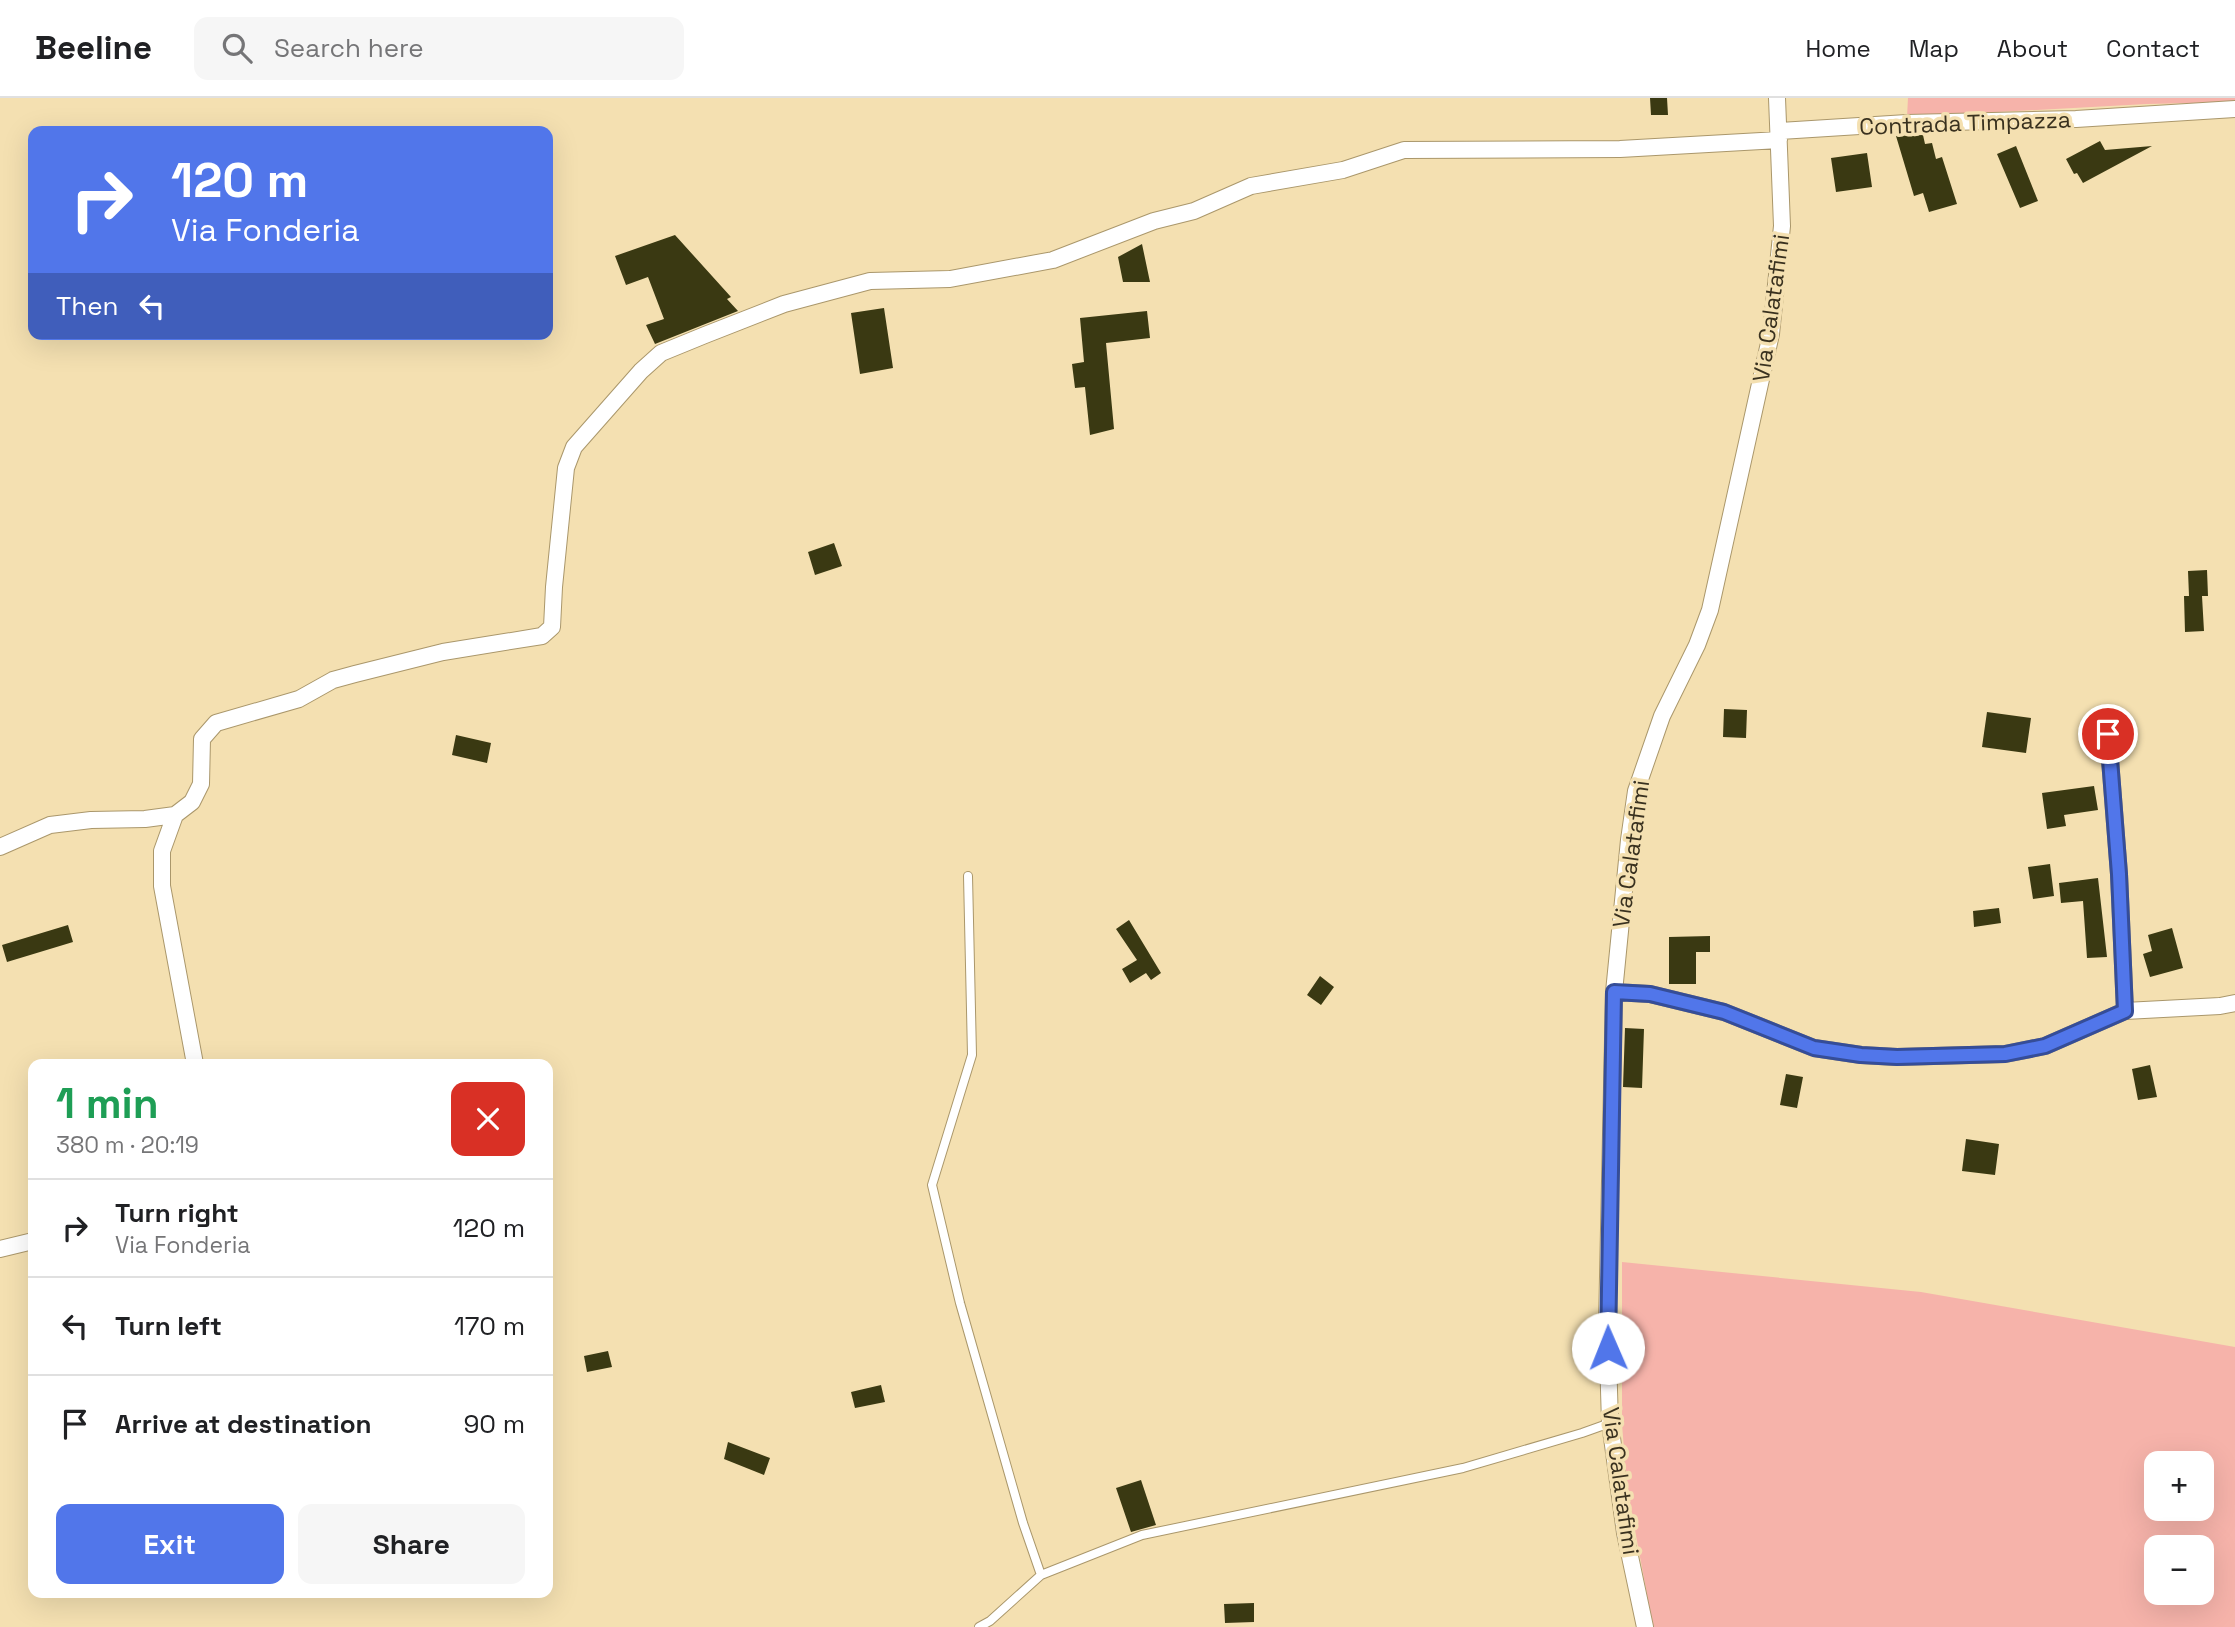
<!DOCTYPE html>
<meta charset="utf-8">
<style>
body{margin:0;font-family:"Space Grotesk",sans-serif;background:#f6f6f6;color:#202124;height:100vh;display:flex;flex-direction:column;font-size:26px;white-space:nowrap}
*{box-sizing:border-box;margin:0}
p{font-size:23px;color:#757577}
.icon{flex:none;width:38px;height:38px;fill:none;stroke:currentColor;stroke-width:2;stroke-linecap:round;stroke-linejoin:round}
.map{position:relative;flex:1;overflow:hidden}
.sheet{position:absolute;left:28px;top:961px;width:525px;height:539px;display:flex;flex-direction:column;background:#fff;border-radius:14px;box-shadow:0 7px 28px #0002}
.sheet>*{flex:none}
.hud{position:absolute;left:28px;top:28px;width:525px;height:214px;border-radius:14px;box-shadow:0 7px 28px #0002;background:#5176ea;color:#fff;overflow:hidden}
.tools{position:absolute;left:2144px;top:1353px;display:grid;gap:14px}
.tools a{display:grid;place-items:center;width:70px;height:70px;border-radius:14px;background:#fff;box-shadow:0 7px 28px #0002;font-size:35px}
.pin{position:absolute;display:grid;place-items:center;width:60px;height:60px;color:#fff;margin:-30px;border:4px solid #fff;border-radius:50%;box-shadow:0 2px 7px #0007}
.me{position:absolute;width:77px;margin:-38px;rotate:359deg;stroke-linejoin:round;filter:drop-shadow(0 0 5px #0008)}
.turn{display:flex;align-items:center;gap:24px;height:147px;padding:0 28px;font-size:32px}
.turn .icon{width:91px;height:91px;stroke-width:2.5}
.turn b{display:block;font-size:49px;line-height:60px}
.then{display:flex;align-items:center;height:66px;padding:0 28px;background:#0003;gap:14px;font-size:26px}
.round{display:grid;place-items:center;flex:none;width:74px;height:74px;border-radius:14px;background:#f6f6f6}
.summary{display:flex;align-items:center;justify-content:space-between;height:119px;padding:0 28px}
h1{font-size:42px;font-weight:700;line-height:52px;color:#1e9e55}
.button{display:flex;gap:14px;margin-top:auto;padding:14px 28px}
.button a{flex:1;height:80px;border-radius:14px;background:#5176ea;color:#fff;font-size:28px;font-weight:700;line-height:80px;text-align:center}
.button a+a{background:#f6f6f6;color:#202124}
ul{padding:0;list-style:none}
li{display:flex;align-items:center;gap:21px;height:98px;padding:0 28px;border-top:2px solid #e0e0e0}
li div{flex:1}
li b{display:block;font-size:26px}
li em{font-style:normal}
header{display:flex;align-items:center;gap:42px;box-sizing:border-box;height:98px;padding:0 35px;background:#fff;border-bottom:2px solid #e0e0e0}
header strong{font-size:33px}
nav{display:flex;gap:38px;margin-inline-start:auto;font-size:24px}
.search{width:490px;height:63px;background:#f6f6f6;display:flex;align-items:center;gap:18px;box-sizing:border-box;padding:0 24px;border-radius:14px;color:#757577;font-size:26px}
.map>svg:first-child{display:block}
.green{fill:#f6b3aa;fill-rule:evenodd}
.building{fill:#3a3912}
.lines{fill:none;stroke-linecap:round;stroke-linejoin:round}
.service-casing{stroke:#aa976b;stroke-width:10}
.minor-casing{stroke:#aa976b;stroke-width:18}
.service{stroke:#fff;stroke-width:8}
.minor{stroke:#fff;stroke-width:16}
.route-casing{stroke:#354d98;stroke-width:18}
.route{stroke:#5176ea;stroke-width:12}
.labels{text-anchor:middle;dominant-baseline:central;stroke-width:7;stroke-linejoin:round;paint-order:stroke}
.street-label{font-size:23px;fill:#39311f;stroke:#f4e0b1}
</style>
<header>
<strong>Beeline</strong>
<div class="search"><svg class="icon" aria-label="search" viewBox="0 0 24 24"><circle cx="10" cy="10" r="6"/><path d="M15 15l6 6"/></svg>Search here</div>
<nav><a>Home</a><a>Map</a><a>About</a><a>Contact</a></nav>
</header>
<div class="map">
<svg width="2235" height="1529" viewBox="0 0 2235 1529">
<rect width="100%" height="100%" fill="#f4e0b1"/>
<path class="green" d="M1908,0H2235V4L2147,6L1907,19Z
M1622,1164L1921,1194L2235,1249V1529H1653L1627,1389L1622,1326ZM2156,1365H2202V1410H2156ZM2156,1449H2202V1494H2156Z"/>
<path class="building" d="M1650,0H1667L1668,17H1651Z
M1923,37L1925,46L1932,45L1936,61L1942,59L1957,106L1929,114L1923,95L1914,98L1896,38Z
M2100,43L2105,52L2152,48L2083,85L2077,75L2074,76L2066,61Z
M2016,48L2038,103L2020,110L1997,56Z
M1867,55L1872,89L1836,94L1831,60Z
M675,137L731,199L727,201L738,213L655,246L646,227L664,221L648,179L626,187L615,158Z
M1142,146L1150,184H1123L1118,159Z
M884,210L893,270L860,276L851,215Z
M1147,213L1150,240L1106,245L1114,331L1090,337L1085,289L1075,290L1072,266L1084,264L1080,220Z
M834,445L842,468L815,477L808,454Z
M2207,472L2208,498H2189L2188,473Z
M2184,498H2202L2204,533L2185,534Z
M1724,611L1747,612L1746,640L1723,639Z
M1987,614L2031,620L2026,655L1982,649Z
M456,637L491,645L487,665L452,657Z
M2094,688L2098,712L2064,717L2066,728L2047,731L2042,695Z
M2050,766L2054,798L2033,801L2028,769Z
M2098,780L2107,859L2087,860L2083,803L2061,805L2059,785Z
M1999,810L2001,825L1974,829L1973,813Z
M1129,822L1161,875L1151,882L1146,875L1130,885L1122,871L1137,862L1116,831Z
M68,827L73,844L7,864L2,847Z
M2172,830L2183,870L2150,879L2143,856L2152,853L2148,837Z
M1710,838V854H1696V886H1669V839Z
M1320,878L1334,889L1321,907L1307,897Z
M1625,930L1644,931L1642,990L1623,989Z
M2150,967L2157,999L2138,1002L2132,971Z
M1786,976L1803,979L1797,1010L1780,1007Z
M1966,1041L1999,1046L1995,1077L1962,1073Z
M608,1253L612,1269L587,1274L584,1258Z
M881,1287L885,1304L855,1310L851,1294Z
M728,1344L770,1360L764,1377L724,1361Z
M1141,1382L1156,1427L1131,1434L1116,1390Z
M1254,1505V1524L1225,1525L1224,1506Z"/>
<g class="lines">
<defs>
<path id="service" d="M968,778L972,957L932,1087L960,1205L1023,1425L1041,1477
M979,1529L990,1523L1041,1477L1142,1437L1463,1370L1582,1335L1610,1325"/>
<path id="minor" d="M1780,33L1907,25L2076,21L2235,11
M2108,636L2119,776L2125,913
M175,717L162,753V788L195,966
M0,749L50,727L91,722L145,721L175,717L192,704L201,686L202,641L216,625L299,601L333,582L355,576L443,554L542,538L552,529L554,489L566,370L574,349L641,273L661,255L705,237L784,206L870,183L950,181L1053,162L1154,123L1194,113L1251,88L1343,72L1404,52L1620,51L1779,42
M1614,894L1650,896L1724,914L1814,950L1861,957L1897,959L2005,956L2045,948L2125,913L2220,908L2235,905
M0,1151L33,1143
M1645,1529L1625,1435L1610,1325L1607,1226L1614,894L1629,742L1636,693L1662,618L1697,547L1710,512L1771,236L1782,128L1777,0"/>
</defs>
<use href="#service" class="service-casing"/>
<use href="#minor" class="minor-casing"/>
<use href="#service" class="service"/>
<use href="#minor" class="minor"/>
</g>
<g class="lines">
<defs>
<path id="route" d="M1608,1250L1614,894L1650,896L1724,914L1814,950L1861,957L1897,959L2005,956L2045,948L2125,913L2119,776L2108,636"/>
</defs>
<use href="#route" class="route-casing"/>
<use href="#route" class="route"/>
</g>
<g class="labels">
<g class="street-label">
<text transform="translate(1965 25) rotate(-2)">Contrada Timpazza</text>
<text transform="translate(1771 210) rotate(-82)">Via Calatafimi</text>
<text transform="translate(1631 756) rotate(-82)">Via Calatafimi</text>
<text transform="translate(1621 1383) rotate(82)">Via Calatafimi</text>
</g>
</g>
</svg>
<div class="tools">
<a>+</a>
<a>−</a>
</div>
<div class="pin" style="left:2108px;top:636px;background:#d93025"><svg class="icon" aria-label="arrive" viewBox="0 0 24 24"><path d="M6 21V4h12l-3 4 3 4H6"/></svg></div>
<svg class="me" style="left:1608px;top:1250px" viewBox="-20 -20 40 40"><circle r="19" fill="#fff"/><path d="M0-13L10 11 0 6-10 11z" fill="#5176ea"/></svg>
<div class="hud">
<div class="turn"><svg class="icon" aria-label="right" viewBox="0 0 24 24"><path d="M7 20v-9h11M14 6l5 5-5 5"/></svg><div><b>120 m</b>Via Fonderia</div></div>
<div class="then">Then<svg class="icon" aria-label="left" viewBox="0 0 24 24"><path d="M17 20v-9H6M10 6l-5 5 5 5"/></svg></div>
</div>
<section class="sheet">
<div class="summary"><div><h1>1 min</h1><p>380 m · 20:19</p></div><a class="round" style="background:#d93025;color:#fff"><svg class="icon" aria-label="close" viewBox="0 0 24 24"><path d="M6 6l12 12M18 6L6 18"/></svg></a></div>
<ul>
<li><svg class="icon" aria-label="right" viewBox="0 0 24 24"><path d="M7 20v-9h11M14 6l5 5-5 5"/></svg><div><b>Turn right</b><p>Via Fonderia</p></div><em>120 m</em></li>
<li><svg class="icon" aria-label="left" viewBox="0 0 24 24"><path d="M17 20v-9H6M10 6l-5 5 5 5"/></svg><div><b>Turn left</b></div><em>170 m</em></li>
<li><svg class="icon" aria-label="arrive" viewBox="0 0 24 24"><path d="M6 21V4h12l-3 4 3 4H6"/></svg><div><b>Arrive at destination</b></div><em>90 m</em></li>
</ul>
<div class="button"><a>Exit</a><a>Share</a></div>
</section>
</div>
